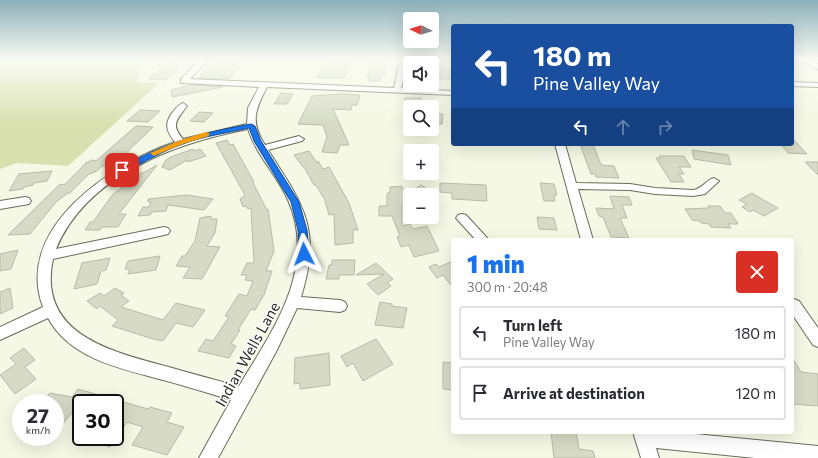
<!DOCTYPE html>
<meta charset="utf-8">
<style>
body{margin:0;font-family:Commissioner,sans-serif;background:#f7f7f7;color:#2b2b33;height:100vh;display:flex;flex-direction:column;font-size:15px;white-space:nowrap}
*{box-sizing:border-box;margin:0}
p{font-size:13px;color:#7c7c81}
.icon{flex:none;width:22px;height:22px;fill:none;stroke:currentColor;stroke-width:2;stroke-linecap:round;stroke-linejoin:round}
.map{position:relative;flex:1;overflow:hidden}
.details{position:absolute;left:451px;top:238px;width:343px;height:196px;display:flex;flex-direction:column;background:#fff;border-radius:4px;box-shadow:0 4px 16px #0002}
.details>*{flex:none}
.guide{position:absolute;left:451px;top:24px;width:343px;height:122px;border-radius:4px;box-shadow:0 4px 16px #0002;background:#1a4fa0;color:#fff;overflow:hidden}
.needle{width:26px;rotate:275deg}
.tools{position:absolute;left:403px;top:12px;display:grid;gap:8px}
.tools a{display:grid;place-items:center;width:36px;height:36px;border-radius:4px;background:#fff;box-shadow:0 4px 16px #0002;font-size:20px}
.speed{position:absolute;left:12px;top:394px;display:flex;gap:8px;font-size:20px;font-weight:700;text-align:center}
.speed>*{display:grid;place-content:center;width:52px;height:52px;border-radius:50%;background:#fff;box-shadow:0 4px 16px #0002;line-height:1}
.speed small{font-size:10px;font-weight:400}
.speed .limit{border:2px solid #111;border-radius:6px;background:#fff;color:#111}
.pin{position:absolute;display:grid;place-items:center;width:34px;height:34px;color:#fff;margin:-17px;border-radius:8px;box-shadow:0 2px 6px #0006}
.me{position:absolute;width:44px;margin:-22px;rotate:357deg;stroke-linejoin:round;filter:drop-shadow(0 0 3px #0008)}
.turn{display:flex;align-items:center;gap:14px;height:84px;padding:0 16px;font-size:18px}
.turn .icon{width:52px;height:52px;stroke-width:2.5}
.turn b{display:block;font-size:28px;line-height:34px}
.lanes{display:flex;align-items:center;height:38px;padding:0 16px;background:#0003;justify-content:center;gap:20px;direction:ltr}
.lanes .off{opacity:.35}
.round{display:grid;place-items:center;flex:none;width:42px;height:42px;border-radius:4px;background:#f7f7f7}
.overview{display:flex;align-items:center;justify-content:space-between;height:68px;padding:0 16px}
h1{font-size:24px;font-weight:800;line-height:30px;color:#1a73e8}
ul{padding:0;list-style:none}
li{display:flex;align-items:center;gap:12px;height:54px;margin:0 8px 6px;padding:0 8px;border:2px solid #e1e1e2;border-radius:4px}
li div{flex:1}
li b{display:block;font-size:15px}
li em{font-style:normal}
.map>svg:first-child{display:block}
.green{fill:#d8e0af}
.building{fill:#d6dac6;stroke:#b8bba8}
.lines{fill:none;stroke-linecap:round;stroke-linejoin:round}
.minor-casing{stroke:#696c5b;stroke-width:2}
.minor{fill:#fff;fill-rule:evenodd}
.route{fill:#1a73e8;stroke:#114b97}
.slow{fill:#f59e0b}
.labels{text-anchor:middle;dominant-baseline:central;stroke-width:3;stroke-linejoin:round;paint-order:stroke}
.street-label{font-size:15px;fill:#2b2c25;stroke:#fff}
</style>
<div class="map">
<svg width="818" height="458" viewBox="0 0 818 458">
<rect width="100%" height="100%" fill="#f5f8e4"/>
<path class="green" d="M0,60H143L136,82L159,83L68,166L17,163L0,169Z"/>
<path class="building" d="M171,60H176L178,63L171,70H177L166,80L149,79Z
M215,60H245L229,79L198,78Z
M335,60H352L344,78H317L324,65L332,66L329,61Z
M372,60H388L384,76H382L380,81H368L369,76H367Z
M432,64H444V69H453V79H432Z
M191,85L223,87L172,97L171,90Z
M281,93L293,94L287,104H274Z
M341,94L360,95L357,105H352L351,110L333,109L349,145H340L337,153L322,152L327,137L323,125L298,124L312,96Z
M405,98H421L420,107H403Z
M140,110L160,111L148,122L127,121Z
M199,112L213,113L204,122L190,121Z
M432,114H443L442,124L432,123Z
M136,126L153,127L124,155H118L107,166H102L97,171L89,174L70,193H68L56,202L30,234L8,235L60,184L64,185L86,163L92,160L96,161Z
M792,138L807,154L788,153L781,144H792Z
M227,140L230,145L233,144L254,182L253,183L267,210L268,209L274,251L266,271H272L264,295L255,310L251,309L238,330H240L231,344L236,346L229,358L198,351L206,339L213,341L229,317L225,316L239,294L247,296L253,281L245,280L247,275H241L247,263H254L251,208L248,209L246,206L243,207L240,199L245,195L216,143Z
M580,144H593L601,165L614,166L619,178L596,177L595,174H591Z
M193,149L194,151L200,149L206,156L188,162L187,160L170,170L162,167L166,160L171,157Z
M692,150L728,155L731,165L694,159Z
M309,151L317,163L318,161L323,169L329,167L349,203L358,230H353V243L335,245L334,214L329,215L324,197H323L316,185H314L304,167H303L294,155Z
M659,156H684L691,167H679L684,174H679L684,182H671L656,158H661Z
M805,162H818V175Z
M157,165L119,214H126L118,227H102L100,230H85L90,222H93L113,194L133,180H131L141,173H143Z
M52,171L47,181L34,183L33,185L24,187L23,189L9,191L19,174Z
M440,183L486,185L487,201L452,199V193L440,192Z
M540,183L554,184L557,195H554L555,201H544Z
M421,185L437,195H410V206H402V226L410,224L413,229L427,226L439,251L414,257L409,245L401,247L397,237L400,236L392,216H379V206H387V194L390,192V187L402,186V189H410V192Z
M752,193L767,202L778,208L764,216L753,210L750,212L742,207L747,204L739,200Z
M187,195L213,199L204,210L168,205L166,211L152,212L150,215L138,216L143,207H149L151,202H148V199Z
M610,196L629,197L632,205H622L627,218H620L629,238L611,237L603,217L599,216L596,208L614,209Z
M708,206H720L725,213H731L738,224H728L731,228L711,227L709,224L701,223L700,221L692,220L685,209L709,208Z
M211,216V219H217L215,233L207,246L220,247L202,279L183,278L190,267L176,266L182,256H185L195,241L200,218Z
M537,217L554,218L557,230L539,229Z
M18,250L11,269L0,271V254Z
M160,256L156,270L128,274L130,269H125L128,261Z
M110,258L106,270L101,271L97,284L74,289L82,263Z
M332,260H355L354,275H339V279H326L329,265H332Z
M453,261V288L443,275L437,278L429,267L436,264L439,267Z
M376,263L393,279L387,283L391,286L378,295L367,284L384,274L356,275Z
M10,288L13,308L0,314V292Z
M115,288L124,293L121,295L129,301L121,307L163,320L176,303L205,310L193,327L176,323L163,341L153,339L112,326L118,320L100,306L97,309L87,301L100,293L104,296Z
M380,302L392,304V306L407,308L403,328L375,325Z
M376,339L393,364L363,381L353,363L347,367L341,356Z
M24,348L35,360L25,367L36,379L15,394L0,375L16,364L10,358Z
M329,353L330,385L300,389V383L294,384L295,358Z
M792,357L801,372L818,374V406L792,404Z
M443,362L453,363V390L443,389Z
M78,389L148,409L150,407L172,413L167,422L184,427L167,455L132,445L143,427L127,422L110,447L84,439V437H115V403H81V411L75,409L62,425L55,423V403H41L50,393L72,397Z
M551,432H576L579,449L593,451L595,458H554Z"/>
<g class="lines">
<defs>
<path id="minor" d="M200,60H208L190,79L394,88L400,60H407L401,88L453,91V95L267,87C255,110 250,122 265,145L299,136L304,139L302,141L268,150C304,206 322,229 301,297L340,300L345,302L347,306L345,310L340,312L297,308L277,350L218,458H199L231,400C208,393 186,386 163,380C122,369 70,359 48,318L0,340V327L43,307C13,228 113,163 175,142C166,131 164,123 173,112C176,108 178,105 183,103L187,106C177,120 170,124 183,139L247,124L248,108L259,87L181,83V79ZM248,129C256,155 277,175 288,200C318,268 273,330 239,386C214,380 190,373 165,366C110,351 37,334 53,259L164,235L168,234L170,231L168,228L164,227L56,249C87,175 175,143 248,129Z
M797,60H808L818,64V69Z
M792,82L818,83V87L792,86Z
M555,144H565L576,183L630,184L655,188L693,190C702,189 706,180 714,178L719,181L705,194L693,196L655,194L630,190L578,189L593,240H581Z
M25,197L29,198L31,201L29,204L0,209V201Z
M462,214L466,215L489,240H476L456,218L458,215Z
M794,299L799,301L818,328V347L813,345L792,314V300Z
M633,432H675L818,446V458H755L656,448L659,458H641Z"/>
</defs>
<use href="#minor" class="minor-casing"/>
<use href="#minor" class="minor"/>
</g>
<linearGradient id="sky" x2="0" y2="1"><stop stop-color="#8bafba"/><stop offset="0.48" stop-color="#fafcf3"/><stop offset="1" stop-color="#fafcf3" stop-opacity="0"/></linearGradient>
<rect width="818" height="125" fill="url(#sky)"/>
<path class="route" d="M251,124L255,126L261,141L299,202L307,230L309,254L308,257H301L299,254L298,230L291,202L254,141L249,128C227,133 204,136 183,144C163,151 144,162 125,172L122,173L118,170C123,165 131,163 137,159C173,140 211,131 251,124Z"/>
<path class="slow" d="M206,132L209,133V136L183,144L156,155L154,156L150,153L178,141Z"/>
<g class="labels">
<g class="street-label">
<text transform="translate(247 354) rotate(-61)">Indian Wells Lane</text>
</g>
</g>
</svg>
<div class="tools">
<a><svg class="needle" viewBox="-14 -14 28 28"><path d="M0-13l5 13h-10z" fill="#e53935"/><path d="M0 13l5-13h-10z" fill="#7c7c81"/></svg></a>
<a><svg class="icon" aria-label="sound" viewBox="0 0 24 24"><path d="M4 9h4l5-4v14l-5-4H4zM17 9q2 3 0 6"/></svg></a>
<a><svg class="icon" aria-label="search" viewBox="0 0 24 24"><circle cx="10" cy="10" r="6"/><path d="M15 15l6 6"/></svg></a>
<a>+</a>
<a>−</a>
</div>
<div class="speed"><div>27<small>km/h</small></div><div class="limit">30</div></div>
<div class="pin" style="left:122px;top:170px;background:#d93025"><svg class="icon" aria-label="arrive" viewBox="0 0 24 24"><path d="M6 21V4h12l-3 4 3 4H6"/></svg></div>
<svg class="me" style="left:304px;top:254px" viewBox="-20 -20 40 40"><path d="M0-17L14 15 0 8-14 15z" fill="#1a73e8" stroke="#fff" stroke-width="4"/></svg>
<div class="guide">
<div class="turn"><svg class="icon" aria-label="left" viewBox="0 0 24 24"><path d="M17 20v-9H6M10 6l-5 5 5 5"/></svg><div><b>180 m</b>Pine Valley Way</div></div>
<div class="lanes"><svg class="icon" aria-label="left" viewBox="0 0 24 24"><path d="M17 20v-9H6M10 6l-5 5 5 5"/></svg><svg class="icon off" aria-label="ahead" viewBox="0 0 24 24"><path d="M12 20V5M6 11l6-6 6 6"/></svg><svg class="icon off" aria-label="right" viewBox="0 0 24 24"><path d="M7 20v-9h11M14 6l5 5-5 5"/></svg></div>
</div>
<section class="details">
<div class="overview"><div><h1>1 min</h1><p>300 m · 20:48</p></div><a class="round" style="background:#d93025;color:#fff"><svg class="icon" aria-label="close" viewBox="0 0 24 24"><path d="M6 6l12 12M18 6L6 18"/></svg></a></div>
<ul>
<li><svg class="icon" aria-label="left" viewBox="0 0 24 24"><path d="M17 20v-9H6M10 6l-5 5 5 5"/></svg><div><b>Turn left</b><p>Pine Valley Way</p></div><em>180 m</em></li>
<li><svg class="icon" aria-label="arrive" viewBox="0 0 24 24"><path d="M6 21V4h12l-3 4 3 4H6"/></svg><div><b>Arrive at destination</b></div><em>120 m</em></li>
</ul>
</section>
</div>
